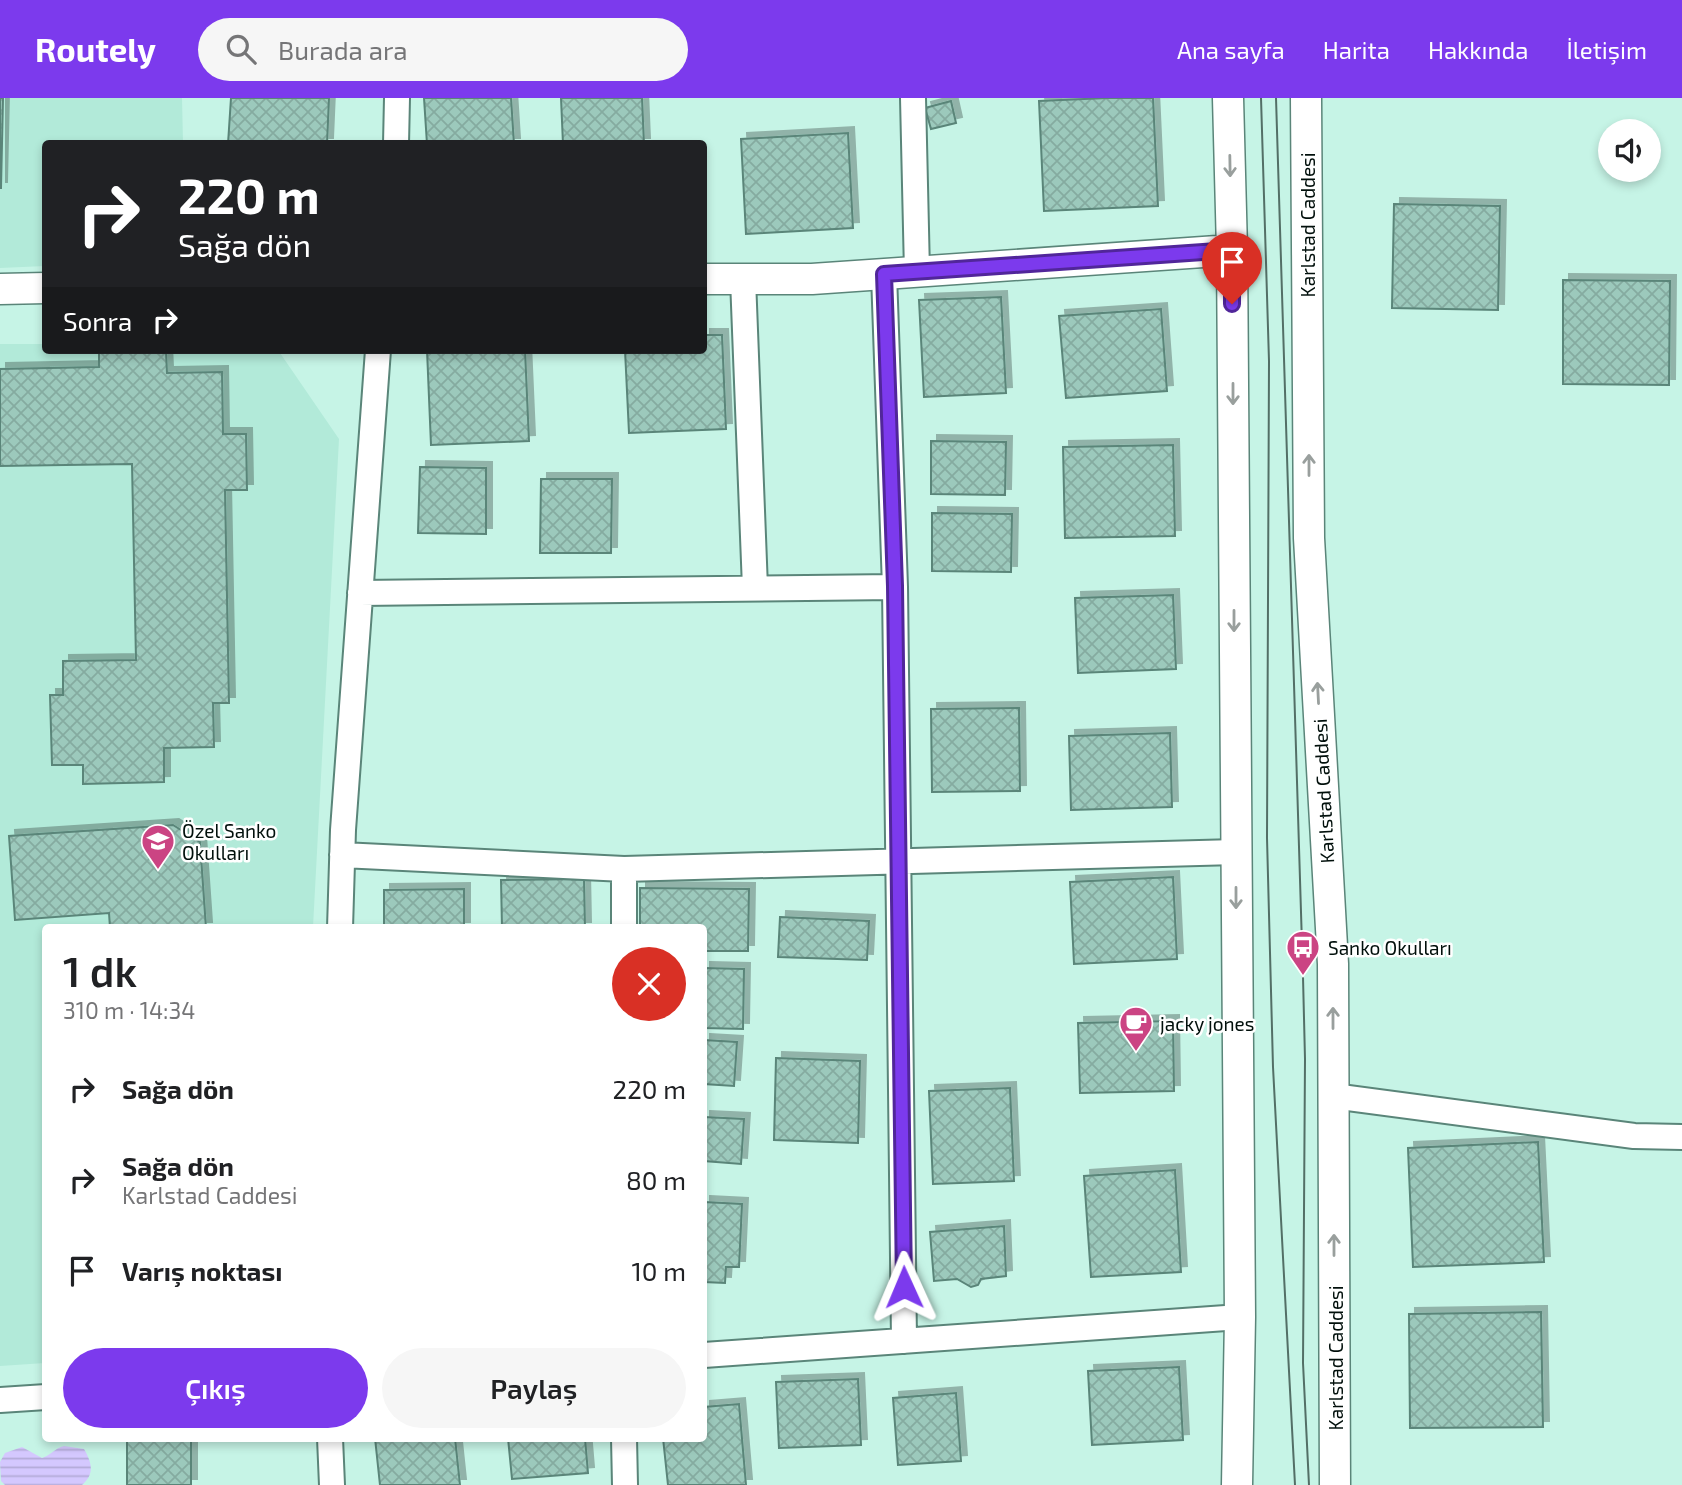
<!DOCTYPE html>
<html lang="tr">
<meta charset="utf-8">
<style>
body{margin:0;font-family:"Exo 2",sans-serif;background:#f6f6f6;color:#202124;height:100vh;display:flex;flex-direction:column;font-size:26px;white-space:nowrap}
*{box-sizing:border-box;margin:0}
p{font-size:23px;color:#757577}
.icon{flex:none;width:38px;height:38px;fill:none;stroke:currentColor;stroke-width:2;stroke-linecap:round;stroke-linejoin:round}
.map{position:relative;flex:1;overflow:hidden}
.details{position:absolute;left:42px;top:826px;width:665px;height:518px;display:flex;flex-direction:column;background:#fff;border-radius:7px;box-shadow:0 4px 10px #0003}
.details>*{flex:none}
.guide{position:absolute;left:42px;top:42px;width:665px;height:214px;border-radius:7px;box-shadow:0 4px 10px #0003;background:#202124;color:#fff;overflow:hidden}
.buttons{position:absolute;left:1598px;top:21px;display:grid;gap:14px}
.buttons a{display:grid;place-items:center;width:63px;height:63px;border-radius:50%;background:#fff;box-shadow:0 4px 10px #0003;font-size:35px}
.pin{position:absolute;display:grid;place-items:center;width:60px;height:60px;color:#fff;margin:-72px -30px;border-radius:50% 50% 50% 0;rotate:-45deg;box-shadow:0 0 7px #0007}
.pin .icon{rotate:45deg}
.me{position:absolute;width:77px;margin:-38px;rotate:359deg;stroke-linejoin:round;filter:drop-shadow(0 0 5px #0008)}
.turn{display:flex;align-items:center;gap:24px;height:147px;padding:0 21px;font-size:32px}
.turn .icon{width:91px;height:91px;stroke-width:2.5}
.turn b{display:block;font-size:49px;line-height:60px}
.then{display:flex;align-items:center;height:66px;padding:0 21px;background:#0003;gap:14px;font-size:26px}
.round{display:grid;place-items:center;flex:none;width:74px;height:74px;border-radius:37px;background:#f6f6f6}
.head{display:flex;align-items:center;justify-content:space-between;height:119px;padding:0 21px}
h1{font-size:42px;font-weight:600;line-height:52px}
.cta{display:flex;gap:14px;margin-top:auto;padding:14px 21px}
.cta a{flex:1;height:80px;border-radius:42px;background:#7c3aed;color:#fff;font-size:28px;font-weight:600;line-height:80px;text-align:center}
.cta a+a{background:#f6f6f6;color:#202124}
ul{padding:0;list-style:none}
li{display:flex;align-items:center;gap:21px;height:91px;padding:0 21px}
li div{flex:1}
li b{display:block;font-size:26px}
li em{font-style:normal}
header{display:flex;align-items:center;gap:42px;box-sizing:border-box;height:98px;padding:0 35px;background:#7c3aed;color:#fff}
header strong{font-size:33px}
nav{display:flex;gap:38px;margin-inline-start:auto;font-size:24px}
.search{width:490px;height:63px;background:#f6f6f6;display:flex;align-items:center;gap:18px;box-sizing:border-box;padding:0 24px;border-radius:38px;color:#757577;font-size:26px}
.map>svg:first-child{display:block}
.built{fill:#b2ead9}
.water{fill:url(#water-rules)}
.building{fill:url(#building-cross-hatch);stroke:#5a8579;stroke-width:2;filter:url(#shadow)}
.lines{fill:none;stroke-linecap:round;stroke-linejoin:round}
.minor-casing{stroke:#5a8579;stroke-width:28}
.tertiary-casing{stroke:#5a8579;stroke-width:33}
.minor{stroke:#fff;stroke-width:24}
.tertiary{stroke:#fff;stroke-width:30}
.tram{stroke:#536f66;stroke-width:2}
.oneway{stroke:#999f9d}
.route-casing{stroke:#51269a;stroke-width:18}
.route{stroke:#7c3aed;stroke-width:12}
.labels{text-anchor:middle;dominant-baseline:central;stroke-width:5;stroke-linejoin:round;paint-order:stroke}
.street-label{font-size:19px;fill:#010f0b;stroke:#fff}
.poi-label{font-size:19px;fill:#010f0b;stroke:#fff;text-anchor:start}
</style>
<header>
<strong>Routely</strong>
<div class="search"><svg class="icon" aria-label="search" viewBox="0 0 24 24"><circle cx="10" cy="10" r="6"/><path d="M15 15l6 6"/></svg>Burada ara</div>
<nav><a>Ana sayfa</a><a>Harita</a><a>Hakkında</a><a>İletişim</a></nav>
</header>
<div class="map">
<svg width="1682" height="1387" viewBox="0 0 1682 1387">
<defs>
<pattern id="water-rules" width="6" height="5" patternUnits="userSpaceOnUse" patternTransform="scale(1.75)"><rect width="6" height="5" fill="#d4c8fe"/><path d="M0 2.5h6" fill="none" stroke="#b4abd8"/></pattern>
<pattern id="building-cross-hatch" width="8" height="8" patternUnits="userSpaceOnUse" patternTransform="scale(1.75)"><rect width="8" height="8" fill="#9cc9bc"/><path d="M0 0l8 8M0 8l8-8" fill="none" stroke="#85aba0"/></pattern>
<filter id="shadow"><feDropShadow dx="6" dy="-6" stdDeviation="0" flood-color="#0004"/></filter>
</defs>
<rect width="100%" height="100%" fill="#c6f4e6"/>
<path class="built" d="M0,0H182L183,45L46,46L45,168L0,170Z
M0,246H45L46,252H278L339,341L313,829L46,830L45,1265L0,1268Z"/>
<path class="water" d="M64,1348L84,1351C92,1365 95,1376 82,1387H5L1,1383L0,1364L5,1355L22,1349L42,1360C51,1357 55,1350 64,1348Z"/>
<path class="building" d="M0,0H3L1,90H0Z
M231,0H329L327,46H228Z
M424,0H511L514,46H427Z
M561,0H642L644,46H563Z
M1107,0H1153L1158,108L1044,113L1039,3Z
M951,3L956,25L931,31L925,10Z
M848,35L853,130L746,136L741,41Z
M1394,106L1500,108L1498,212L1392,210Z
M1563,182L1670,183L1669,287L1563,286Z
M1001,199L1006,295L924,299L919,202Z
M1161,211L1167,293L1066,300L1059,218Z
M704,237H722L726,331L629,335L625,252H704Z
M427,252H525L529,343L431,347Z
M166,254L167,275L222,274L223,336H246L247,392H225L229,605H213L214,649L164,650V684L83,686V667H52L50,597H63V563L136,562L132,366L0,368V271L99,269V255Z
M931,343L1006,344L1005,397L931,396Z
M1173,347L1175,438L1065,440L1063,349Z
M420,369L486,370V436L418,435Z
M541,381H612L611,455H540Z
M932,415L1012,416L1011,474L932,473Z
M1173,497L1176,571L1078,575L1075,500Z
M1019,610L1020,693L932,694L931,611Z
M1170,635L1172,709L1071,712L1069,638Z
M173,727L200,744L206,830H110L109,815L15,822L9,738Z
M1173,779L1177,861L1074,866L1070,784Z
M584,781L585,830H502L501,782Z
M640,790L749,791L748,853H704V830H640Z
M464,791V830H384V792Z
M780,819L869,823L867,862L778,859Z
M704,870L744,871L743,931L704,930Z
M1173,923L1174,993L1080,995L1078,925Z
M704,942L737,944L734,988L704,986Z
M776,960L860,963L858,1045L774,1042Z
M1010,990L1014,1083L933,1086L929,993Z
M704,1019L744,1021L741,1066L704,1063Z
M1538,1044L1544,1164L1413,1169L1408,1050Z
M1175,1072L1181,1174L1091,1179L1084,1078Z
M704,1104L742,1106L739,1169H726L725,1185L704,1184Z
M1004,1128L1006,1178L981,1181L978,1187L971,1189L957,1181L934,1183L930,1134Z
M1541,1214L1543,1329L1410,1330L1409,1216Z
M1179,1269L1183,1342L1092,1347L1088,1273Z
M858,1281L861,1347L779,1350L776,1284Z
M956,1295L961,1363L898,1367L893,1300Z
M739,1306L746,1387H668L663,1340H704V1309Z
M127,1340H191V1387H127Z
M375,1340H455L460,1387H380Z
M508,1340H585L588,1375L512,1381Z"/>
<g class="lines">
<defs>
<path id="minor" d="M913,0L917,174
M396,46L397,0
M884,176L895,489
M743,181L755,490
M360,495L895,489L904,1243
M342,757L624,771L1236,754
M340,830L343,732L378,252
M624,830V771
M1333,998L1634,1038L1682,1039
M704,1257L1240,1219
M0,1302L46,1299
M330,1340L332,1387
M624,1340L625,1387"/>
<path id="tertiary" d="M1228,0L1232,152L1240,1219L1237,1387
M1306,0L1309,440L1333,866L1335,1387
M704,181H812L1232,152
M0,191L46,190"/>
</defs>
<use href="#minor" class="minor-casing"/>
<use href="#tertiary" class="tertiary-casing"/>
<use href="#minor" class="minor"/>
<use href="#tertiary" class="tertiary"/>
<path class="tram" d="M1261,0L1269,263L1267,740L1273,969L1295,1387
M1276,0L1303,879L1305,961L1303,1265L1309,1387"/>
</g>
<defs><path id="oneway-shaft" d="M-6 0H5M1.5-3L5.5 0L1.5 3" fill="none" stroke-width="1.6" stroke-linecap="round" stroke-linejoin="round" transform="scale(1.75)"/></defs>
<g class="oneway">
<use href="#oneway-shaft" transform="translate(1230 68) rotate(89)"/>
<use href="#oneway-shaft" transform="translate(1233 296) rotate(90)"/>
<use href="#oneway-shaft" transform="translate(1309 367) rotate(-90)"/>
<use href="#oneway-shaft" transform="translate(1234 523) rotate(90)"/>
<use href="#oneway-shaft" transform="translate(1318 595) rotate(-93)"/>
<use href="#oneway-shaft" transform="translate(1236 800) rotate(90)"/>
<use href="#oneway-shaft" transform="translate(1333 920) rotate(-90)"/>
<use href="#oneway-shaft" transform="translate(1334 1147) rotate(-90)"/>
</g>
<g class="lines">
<defs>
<path id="route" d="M904,1189L895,488L884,176L1232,152V206"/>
</defs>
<use href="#route" class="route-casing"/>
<use href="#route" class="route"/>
</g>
<defs>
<symbol id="school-pin" viewBox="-11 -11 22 30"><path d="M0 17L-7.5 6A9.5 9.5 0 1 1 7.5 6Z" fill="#cb4483" stroke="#fff"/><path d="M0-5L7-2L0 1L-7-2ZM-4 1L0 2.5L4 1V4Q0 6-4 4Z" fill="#fff"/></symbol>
<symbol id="bus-pin" viewBox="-11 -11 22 30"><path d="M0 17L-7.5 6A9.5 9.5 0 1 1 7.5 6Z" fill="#cb4483" stroke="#fff"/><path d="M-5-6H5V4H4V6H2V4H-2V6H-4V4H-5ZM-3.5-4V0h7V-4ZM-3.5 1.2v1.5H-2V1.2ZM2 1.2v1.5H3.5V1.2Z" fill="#fff"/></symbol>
<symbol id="cafe-pin" viewBox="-11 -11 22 30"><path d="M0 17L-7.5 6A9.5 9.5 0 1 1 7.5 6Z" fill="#cb4483" stroke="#fff"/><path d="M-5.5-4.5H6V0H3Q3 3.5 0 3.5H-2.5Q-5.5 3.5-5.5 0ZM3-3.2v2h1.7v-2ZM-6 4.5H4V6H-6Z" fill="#fff"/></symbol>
</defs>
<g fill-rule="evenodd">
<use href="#school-pin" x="139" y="724" width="38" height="52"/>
<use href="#bus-pin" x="1284" y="830" width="38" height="52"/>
<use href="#cafe-pin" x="1117" y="906" width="38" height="52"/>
</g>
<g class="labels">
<g class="street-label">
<text transform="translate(1307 127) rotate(-90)">Karlstad Caddesi</text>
<text transform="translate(1323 693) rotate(-93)">Karlstad Caddesi</text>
<text transform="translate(1335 1260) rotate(-90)">Karlstad Caddesi</text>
</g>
<g class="poi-label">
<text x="182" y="732">Özel Sanko<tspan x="182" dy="22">Okulları</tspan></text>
<text x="1328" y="849">Sanko Okulları</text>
<text x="1160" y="925">jacky jones</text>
</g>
</g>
</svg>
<div class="buttons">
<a><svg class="icon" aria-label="sound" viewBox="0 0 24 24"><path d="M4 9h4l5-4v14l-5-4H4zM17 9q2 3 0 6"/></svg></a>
</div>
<div class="pin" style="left:1232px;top:206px;background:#d93025"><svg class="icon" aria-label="arrive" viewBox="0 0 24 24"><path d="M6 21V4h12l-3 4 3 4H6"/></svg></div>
<svg class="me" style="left:904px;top:1189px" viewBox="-20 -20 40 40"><path d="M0-17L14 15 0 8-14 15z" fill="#7c3aed" stroke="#fff" stroke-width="4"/></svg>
<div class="guide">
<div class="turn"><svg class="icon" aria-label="right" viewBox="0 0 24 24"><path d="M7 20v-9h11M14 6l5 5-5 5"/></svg><div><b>220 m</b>Sağa dön</div></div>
<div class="then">Sonra<svg class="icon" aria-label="right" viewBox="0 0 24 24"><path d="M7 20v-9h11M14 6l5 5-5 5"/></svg></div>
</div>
<section class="details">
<div class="head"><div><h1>1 dk</h1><p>310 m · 14:34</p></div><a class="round" style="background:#d93025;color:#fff"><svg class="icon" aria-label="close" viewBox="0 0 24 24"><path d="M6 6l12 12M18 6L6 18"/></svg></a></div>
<ul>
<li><svg class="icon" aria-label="right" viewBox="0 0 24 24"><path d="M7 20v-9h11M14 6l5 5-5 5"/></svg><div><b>Sağa dön</b></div><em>220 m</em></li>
<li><svg class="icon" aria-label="right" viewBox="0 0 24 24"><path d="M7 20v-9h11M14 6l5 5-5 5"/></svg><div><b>Sağa dön</b><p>Karlstad Caddesi</p></div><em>80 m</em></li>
<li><svg class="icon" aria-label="arrive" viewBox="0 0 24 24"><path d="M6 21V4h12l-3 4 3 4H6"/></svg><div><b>Varış noktası</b></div><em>10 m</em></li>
</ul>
<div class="cta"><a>Çıkış</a><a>Paylaş</a></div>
</section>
</div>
